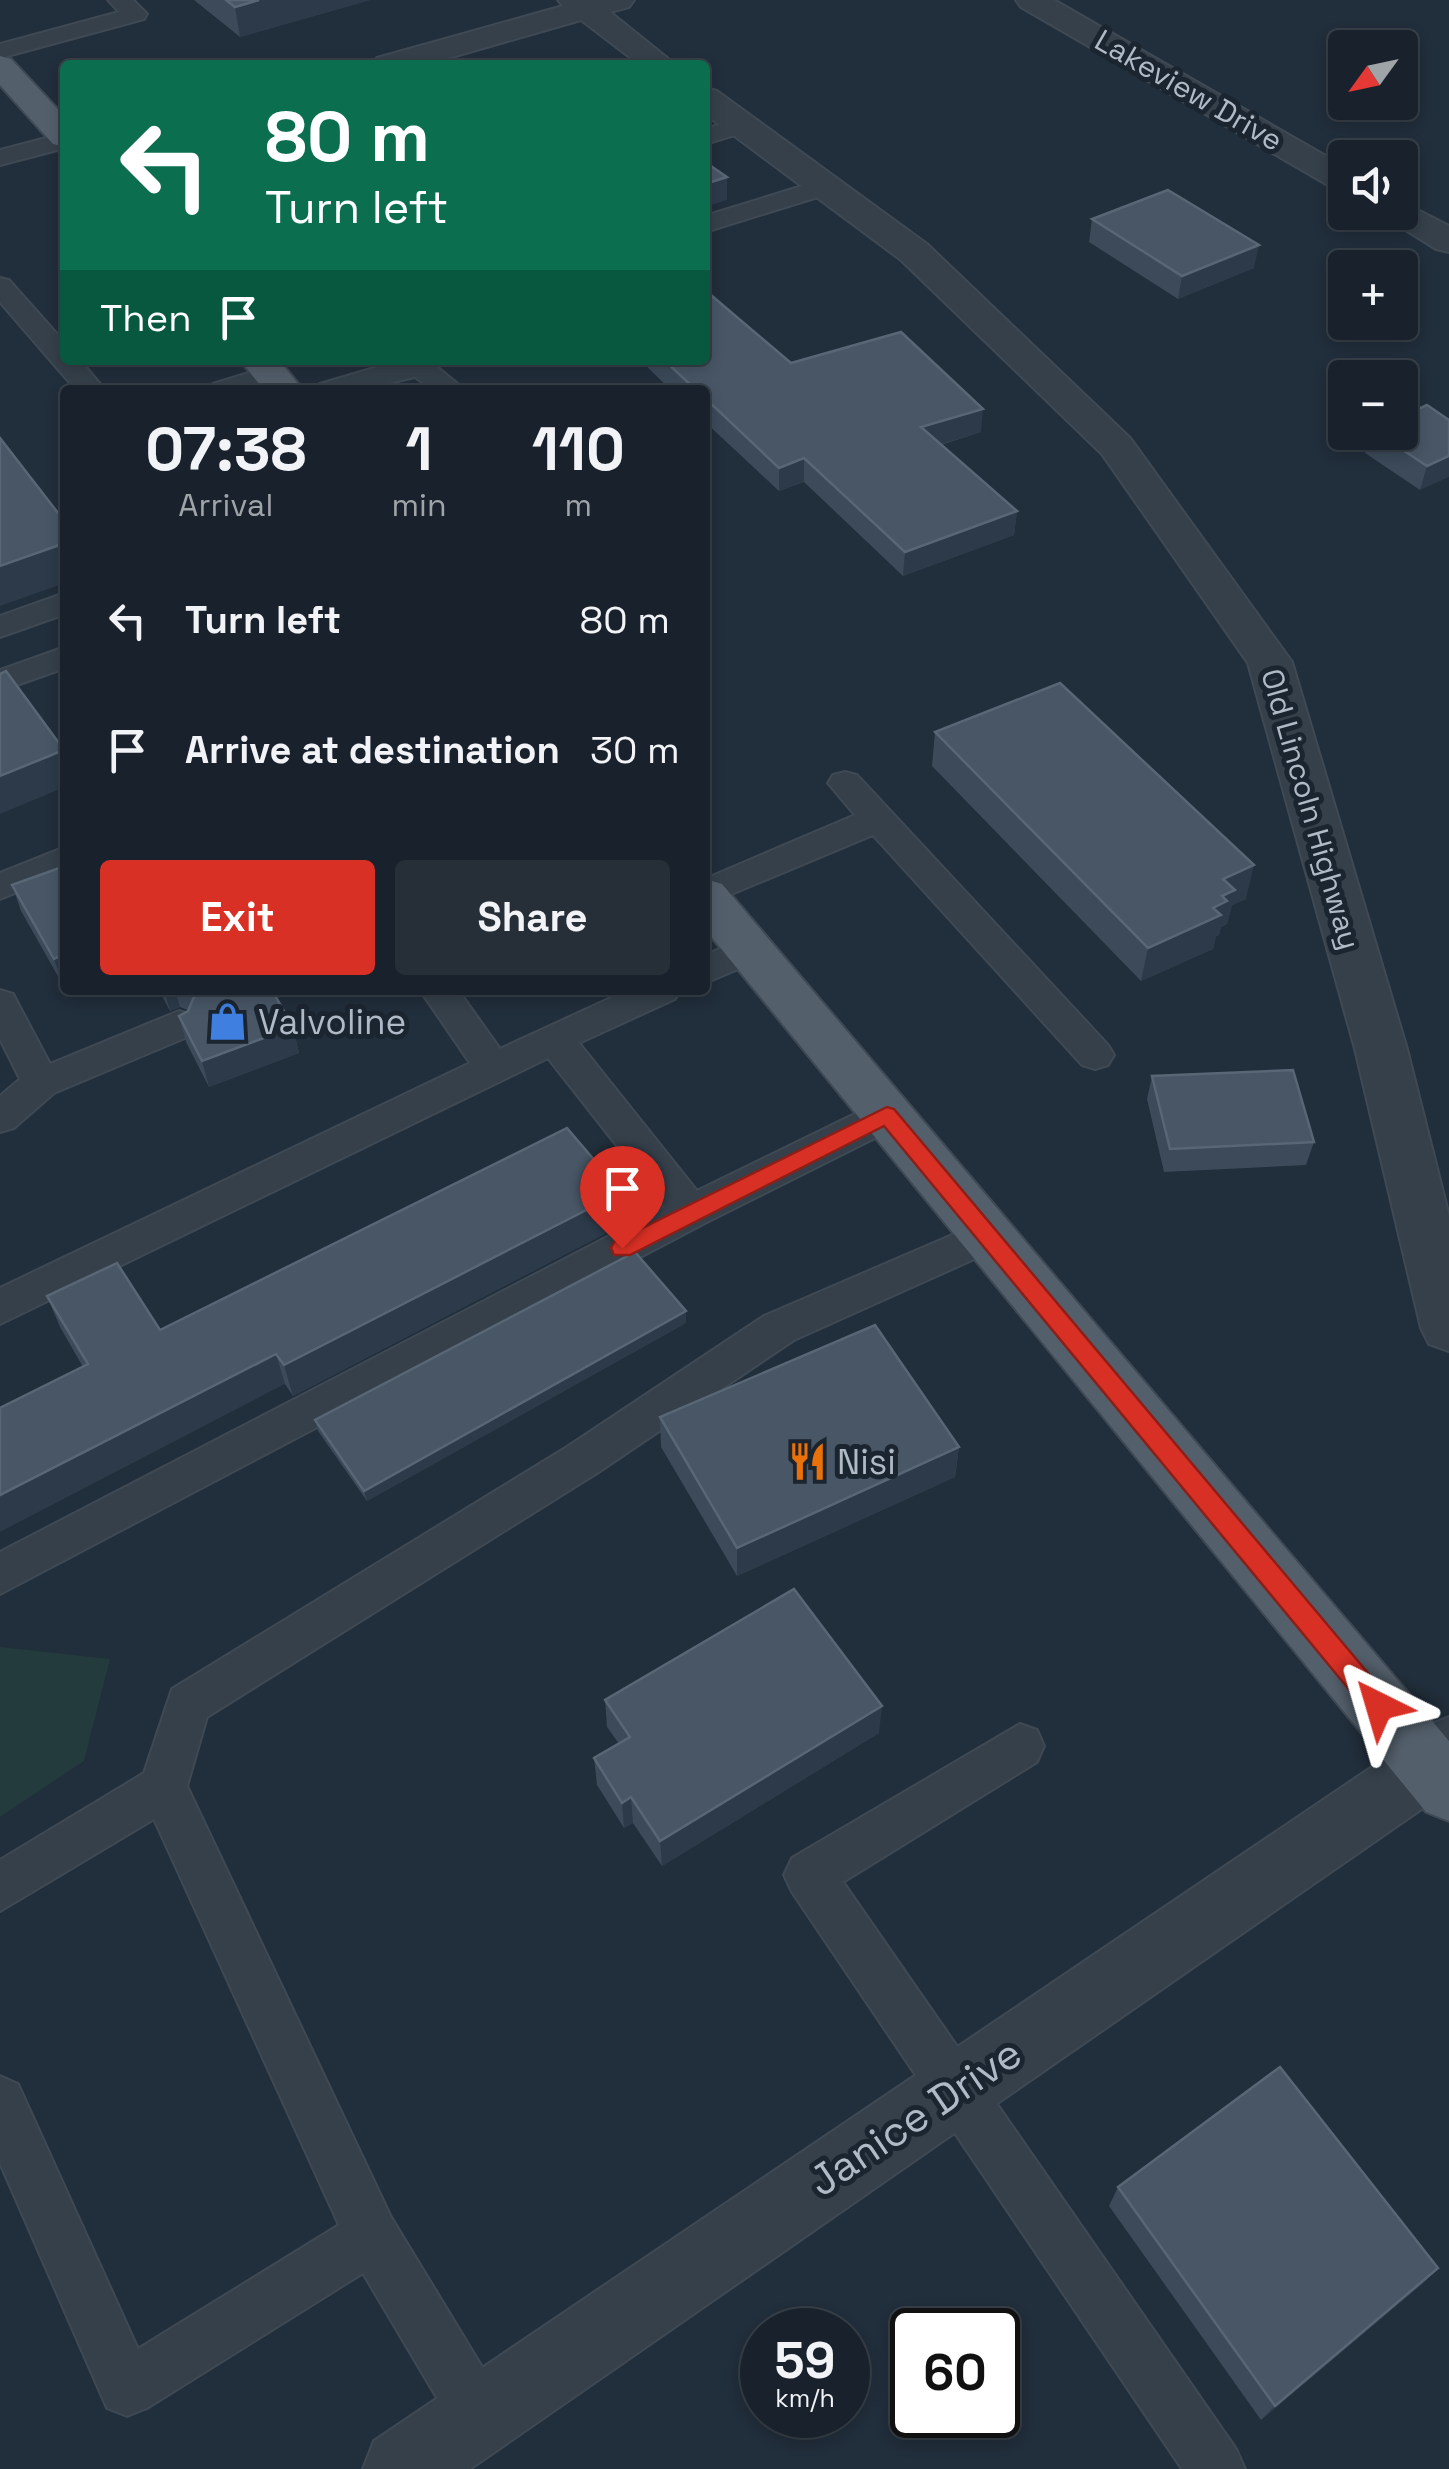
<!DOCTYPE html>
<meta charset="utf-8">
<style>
body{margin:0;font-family:"Space Grotesk",sans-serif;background:#262f38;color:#f1f3f6;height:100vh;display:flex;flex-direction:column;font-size:38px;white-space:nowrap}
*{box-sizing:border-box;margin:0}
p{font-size:32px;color:#9fa4a9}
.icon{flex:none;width:55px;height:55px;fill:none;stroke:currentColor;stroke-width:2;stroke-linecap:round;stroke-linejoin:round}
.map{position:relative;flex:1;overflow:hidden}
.side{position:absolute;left:60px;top:385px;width:650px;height:610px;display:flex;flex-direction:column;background:#19222c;border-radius:10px;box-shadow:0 5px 15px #0003,0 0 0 2px #373f48}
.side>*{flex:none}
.hud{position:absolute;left:60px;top:60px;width:650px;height:305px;border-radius:10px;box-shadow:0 5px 15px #0003,0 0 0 2px #373f48;background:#0b6e4f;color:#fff;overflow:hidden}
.needle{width:65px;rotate:237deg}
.controls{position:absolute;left:1328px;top:30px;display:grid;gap:20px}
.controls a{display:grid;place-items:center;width:90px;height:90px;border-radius:10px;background:#19222c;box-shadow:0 5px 15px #0003,0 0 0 2px #373f48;font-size:50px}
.speed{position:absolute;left:740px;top:2308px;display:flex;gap:20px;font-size:50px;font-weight:700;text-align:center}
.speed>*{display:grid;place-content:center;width:130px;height:130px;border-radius:50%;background:#19222c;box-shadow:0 5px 15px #0003,0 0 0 2px #373f48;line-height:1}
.speed small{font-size:25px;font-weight:400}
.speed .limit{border:5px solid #111;border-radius:15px;background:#fff;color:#111}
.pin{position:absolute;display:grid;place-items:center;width:85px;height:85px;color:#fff;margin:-102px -42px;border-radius:50% 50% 50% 0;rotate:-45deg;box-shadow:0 0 10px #0007}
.pin .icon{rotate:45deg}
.me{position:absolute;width:110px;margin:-55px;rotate:320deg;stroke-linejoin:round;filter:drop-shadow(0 0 8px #0008)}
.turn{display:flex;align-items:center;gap:35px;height:210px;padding:0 40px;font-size:45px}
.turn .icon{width:130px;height:130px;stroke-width:2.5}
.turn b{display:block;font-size:70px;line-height:85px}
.then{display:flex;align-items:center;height:95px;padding:0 40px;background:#0003;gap:20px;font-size:38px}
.eta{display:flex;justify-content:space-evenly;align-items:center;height:170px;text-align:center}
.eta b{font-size:60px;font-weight:700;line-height:70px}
.cta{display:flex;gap:20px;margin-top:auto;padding:20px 40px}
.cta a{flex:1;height:115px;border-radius:10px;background:#d93025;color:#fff;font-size:40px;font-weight:700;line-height:115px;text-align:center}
.cta a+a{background:#262f38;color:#f1f3f6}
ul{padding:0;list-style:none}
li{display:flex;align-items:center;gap:30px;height:130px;padding:0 40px}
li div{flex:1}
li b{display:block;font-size:38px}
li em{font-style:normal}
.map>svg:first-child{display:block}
.green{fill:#233b3c}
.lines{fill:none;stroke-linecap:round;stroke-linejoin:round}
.lane-casing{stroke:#3e4954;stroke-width:4}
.street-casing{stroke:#3e4954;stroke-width:4}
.primary-casing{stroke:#3e4954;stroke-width:4}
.lane{fill:#35404b;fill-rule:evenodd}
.street{fill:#35404b;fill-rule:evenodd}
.primary{fill:#535f6b;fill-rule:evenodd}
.wall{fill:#3c4a5a}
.shaded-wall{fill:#2c3a49}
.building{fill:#485666;stroke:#586675;stroke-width:2.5}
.route{fill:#d93025;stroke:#8d1f18;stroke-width:2.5}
.labels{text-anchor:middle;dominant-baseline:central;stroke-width:10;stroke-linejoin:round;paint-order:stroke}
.far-street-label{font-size:30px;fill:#b0bac7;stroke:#1b2530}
.poi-label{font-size:35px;fill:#b0bac7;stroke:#1b2530;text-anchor:start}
.near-street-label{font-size:42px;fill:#b0bac7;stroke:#1b2530}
</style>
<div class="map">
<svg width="1449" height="2469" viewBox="0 0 1449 2469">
<rect width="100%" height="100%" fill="#212e3b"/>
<path class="green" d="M0,1647L110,1659L84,1761L0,1817Z"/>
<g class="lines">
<defs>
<path id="lane" d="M108,0H133L147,14L144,19L0,58V44L119,12Z
M742,118L754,125L751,130L705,144V129Z
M65,133V148L0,165V150Z
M825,179L834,182L838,187L834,192L705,232V216Z
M0,278L9,280L65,343V360H80L105,390H76L0,302Z
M422,360L431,362L465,390H433L415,377L359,390H316L320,384L391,363Z
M271,366L281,368L285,374C267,394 234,390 209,390L213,384Z
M65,593V614L0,637V616Z
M65,647V668L0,691V670Z
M845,772L857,775L1108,1045L1114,1055L1108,1065L1095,1069L1082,1065L873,835L705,905V879L855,815L828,783L833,775Z
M65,847V873L0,899V873Z
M749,937L762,941L767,950L762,959L705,983V955Z
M0,990L13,994L50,1064L179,1011L192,1015L198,1025L192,1035L54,1093L14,1128L0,1132V1096L20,1079L0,1039Z
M420,990H458L500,1049L628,990H680L675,999L579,1043L697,1191L873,1105L887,1101L901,1105L906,1115L901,1125L705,1223L0,1594V1552L665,1207L548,1058L0,1324V1288L470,1063Z
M987,1220L1001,1225L1007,1236L1001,1247L794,1340L597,1473L207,1717L187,1786L391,2217L499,2395L507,2415L499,2435L479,2443L459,2435L363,2273L147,2408L127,2416L107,2408L0,2163V2076L18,2084L138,2349L339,2225L154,1819L0,1911V1860L144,1773L172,1689L567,1447L764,1316Z
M1020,1724L1037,1730L1044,1746L1037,1762L843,1882L1236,2449L1245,2469H1182L792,1892L784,1875L792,1858Z"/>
<path id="street" d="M558,0H634L629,7L610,12L676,65H640L581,20L424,65H372L377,58L563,6Z
M1016,0H1054L1345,167V191L1333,188L1021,7Z
M705,88L717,91L927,244L1130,438L1292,662L1407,1049L1449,1216V1351L1429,1344L1421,1328L1355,1049L1248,663L1102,454L901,260L705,114Z
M1400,201L1449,226V252L1436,249L1388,219L1383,212H1400Z
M1449,1717V1790L470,2469H363L374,2441L1406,1744L1426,1726Z"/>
<path id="primary" d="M0,56L11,59L65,117V147L53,144L0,85Z
M240,360H279L303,390H264Z
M705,879L722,884L1449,1741V1821L1426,1812L705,929Z"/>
</defs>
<use href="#lane" class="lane-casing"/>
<use href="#street" class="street-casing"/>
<use href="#primary" class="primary-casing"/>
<use href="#lane" class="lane"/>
<use href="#street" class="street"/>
<use href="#primary" class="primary"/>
</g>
<path class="wall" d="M194,0H370L240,37Z
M1092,219L1254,268L1178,299L1089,242Z
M640,360H705L791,363L981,432L941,445L1017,511L1014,535L903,576L804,482L779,491L705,422V390H671Z
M1449,420L1420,490L1365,453L1371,432H1400Z
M935,732L1246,899L1232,905L1227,924L1221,927L1219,935L1216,936L1213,949L1141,981L932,766Z
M65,866L63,985L21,911L12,885Z
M159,990H272L293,1027L299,1053L209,1087L186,1042L179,1016L188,1010L180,1007L170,1011Z
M1152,1076L1314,1142L1306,1165L1164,1172L1147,1099Z
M615,1214L607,1218L608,1232L293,1396L285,1384L83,1367L60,1327L47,1296L160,1330Z
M686,1323L367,1501L318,1431L315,1420Z
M660,1417L959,1447L955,1477L737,1576L661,1447Z
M605,1700L879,1733L662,1866L633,1823L624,1828L597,1785L594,1758L619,1744L607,1727Z
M1118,2187L1438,2268L1421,2285L1261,2420L1109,2206Z"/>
<path class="shaded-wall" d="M259,0H370L240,37L235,7Z
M727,177V200L705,207V184Z
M1259,245L1254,268L1178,299L1182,276Z
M983,409L981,432L919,451L921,427Z
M1449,456V477L1420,490L1427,466Z
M804,458V482L779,491V468Z
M1017,511L1014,535L903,576L905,552Z
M65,543V583L0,606V566Z
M64,750L65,787L0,814V776Z
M1254,865L1246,899L1232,905L1227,924L1221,927L1219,935L1216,936L1213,949L1141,981L1148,948L1213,908L1223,879Z
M65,954V984L63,985L54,959Z
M164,990H175L180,1007L170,1011Z
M293,1027L299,1053L209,1087L202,1061Z
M613,1182L615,1214L607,1218L608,1232L293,1396L284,1365Z
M686,1311V1323L367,1501L364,1491Z
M276,1354L285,1384L0,1532V1495Z
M959,1447L955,1477L737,1576V1548Z
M882,1706L879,1733L662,1866L660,1841Z
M631,1797L633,1823L624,1828L622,1803Z
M1438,2268L1421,2285L1261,2420L1275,2406Z"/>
<path class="building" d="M226,0H259L235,7Z
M705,162L727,177L705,184Z
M1168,190L1259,245L1182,276L1092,219Z
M705,290L791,363L901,332L983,409L921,427L1017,511L905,552L804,458L779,468L705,398V390H696L664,360H705Z
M1427,405L1449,420V456L1427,466L1376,432H1400V417Z
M0,438L65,522V543L0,566Z
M6,671L64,750L0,776V674Z
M1060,683L1254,865L1223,879L1235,890L1222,896L1227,901L1213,908L1221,915L1148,948L935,732Z
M65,866V954L54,959L12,885Z
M189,990H272L293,1027L202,1061L179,1016L188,1011L194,997Z
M1293,1070L1314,1142L1170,1149L1152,1076Z
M567,1128L613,1182L597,1190L606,1200L284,1365L276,1354L0,1495V1408L88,1364L47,1296L117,1263L160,1330Z
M635,1252L686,1311L364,1491L315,1420Z
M875,1325L959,1447L737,1548L660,1417Z
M794,1589L882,1706L660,1841L631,1797L622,1803L594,1758L630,1737L605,1700Z
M1280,2067L1438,2268L1275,2406L1118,2187Z"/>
<path class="route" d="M887,1107L894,1109L1389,1698L1393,1706L1389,1715L1379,1718L1370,1715L884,1126L630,1255H614L611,1248L614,1242Z"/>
<defs>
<symbol id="shop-bare" viewBox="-9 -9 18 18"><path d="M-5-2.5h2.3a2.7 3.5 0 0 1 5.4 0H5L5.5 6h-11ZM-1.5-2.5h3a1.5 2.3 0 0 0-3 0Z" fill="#3f7fe0" stroke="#1b2530" stroke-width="2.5" paint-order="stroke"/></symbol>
<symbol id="restaurant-bare" viewBox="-9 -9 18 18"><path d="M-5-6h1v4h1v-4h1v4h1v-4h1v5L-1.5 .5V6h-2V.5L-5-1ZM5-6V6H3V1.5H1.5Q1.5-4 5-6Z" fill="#e8710a" stroke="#1b2530" stroke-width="2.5" paint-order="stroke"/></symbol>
</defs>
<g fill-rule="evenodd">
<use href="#shop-bare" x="200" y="994" width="55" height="55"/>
<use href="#restaurant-bare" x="780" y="1434" width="55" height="55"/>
</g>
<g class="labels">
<g class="far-street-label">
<text transform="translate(1189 90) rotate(30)">Lakeview Drive</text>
<text transform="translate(1311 809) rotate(74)">Old Lincoln Highway</text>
</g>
<g class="poi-label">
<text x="258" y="1022">Valvoline</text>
<text x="837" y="1462">Nisi</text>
</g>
<g class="near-street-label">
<text transform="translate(915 2117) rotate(-34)">Janice Drive</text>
</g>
</g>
</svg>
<div class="controls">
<a><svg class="needle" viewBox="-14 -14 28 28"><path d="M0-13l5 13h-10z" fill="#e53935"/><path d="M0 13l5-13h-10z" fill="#9fa4a9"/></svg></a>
<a><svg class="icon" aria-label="sound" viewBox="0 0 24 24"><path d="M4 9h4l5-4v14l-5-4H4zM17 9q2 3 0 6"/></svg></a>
<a>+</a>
<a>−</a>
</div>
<div class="speed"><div>59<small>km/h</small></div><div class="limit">60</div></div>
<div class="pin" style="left:622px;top:1248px;background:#d93025"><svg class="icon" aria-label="arrive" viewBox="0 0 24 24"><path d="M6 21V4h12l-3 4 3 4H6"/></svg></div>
<svg class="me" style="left:1379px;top:1706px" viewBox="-20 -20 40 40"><path d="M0-17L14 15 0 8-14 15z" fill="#d93025" stroke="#fff" stroke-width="4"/></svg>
<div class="hud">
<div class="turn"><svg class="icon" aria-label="left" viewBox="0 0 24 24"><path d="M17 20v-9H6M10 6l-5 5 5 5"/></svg><div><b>80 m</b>Turn left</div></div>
<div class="then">Then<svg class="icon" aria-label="arrive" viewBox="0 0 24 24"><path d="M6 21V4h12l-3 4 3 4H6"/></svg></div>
</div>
<section class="side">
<div class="eta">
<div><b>07:38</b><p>Arrival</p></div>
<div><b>1</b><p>min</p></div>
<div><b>110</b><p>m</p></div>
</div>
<ul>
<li><svg class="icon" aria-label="left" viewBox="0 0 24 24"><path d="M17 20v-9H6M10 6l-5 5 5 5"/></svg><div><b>Turn left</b></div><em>80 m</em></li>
<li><svg class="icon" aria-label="arrive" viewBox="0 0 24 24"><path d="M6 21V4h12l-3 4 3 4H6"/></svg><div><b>Arrive at destination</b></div><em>30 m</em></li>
</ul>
<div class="cta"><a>Exit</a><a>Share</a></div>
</section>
</div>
